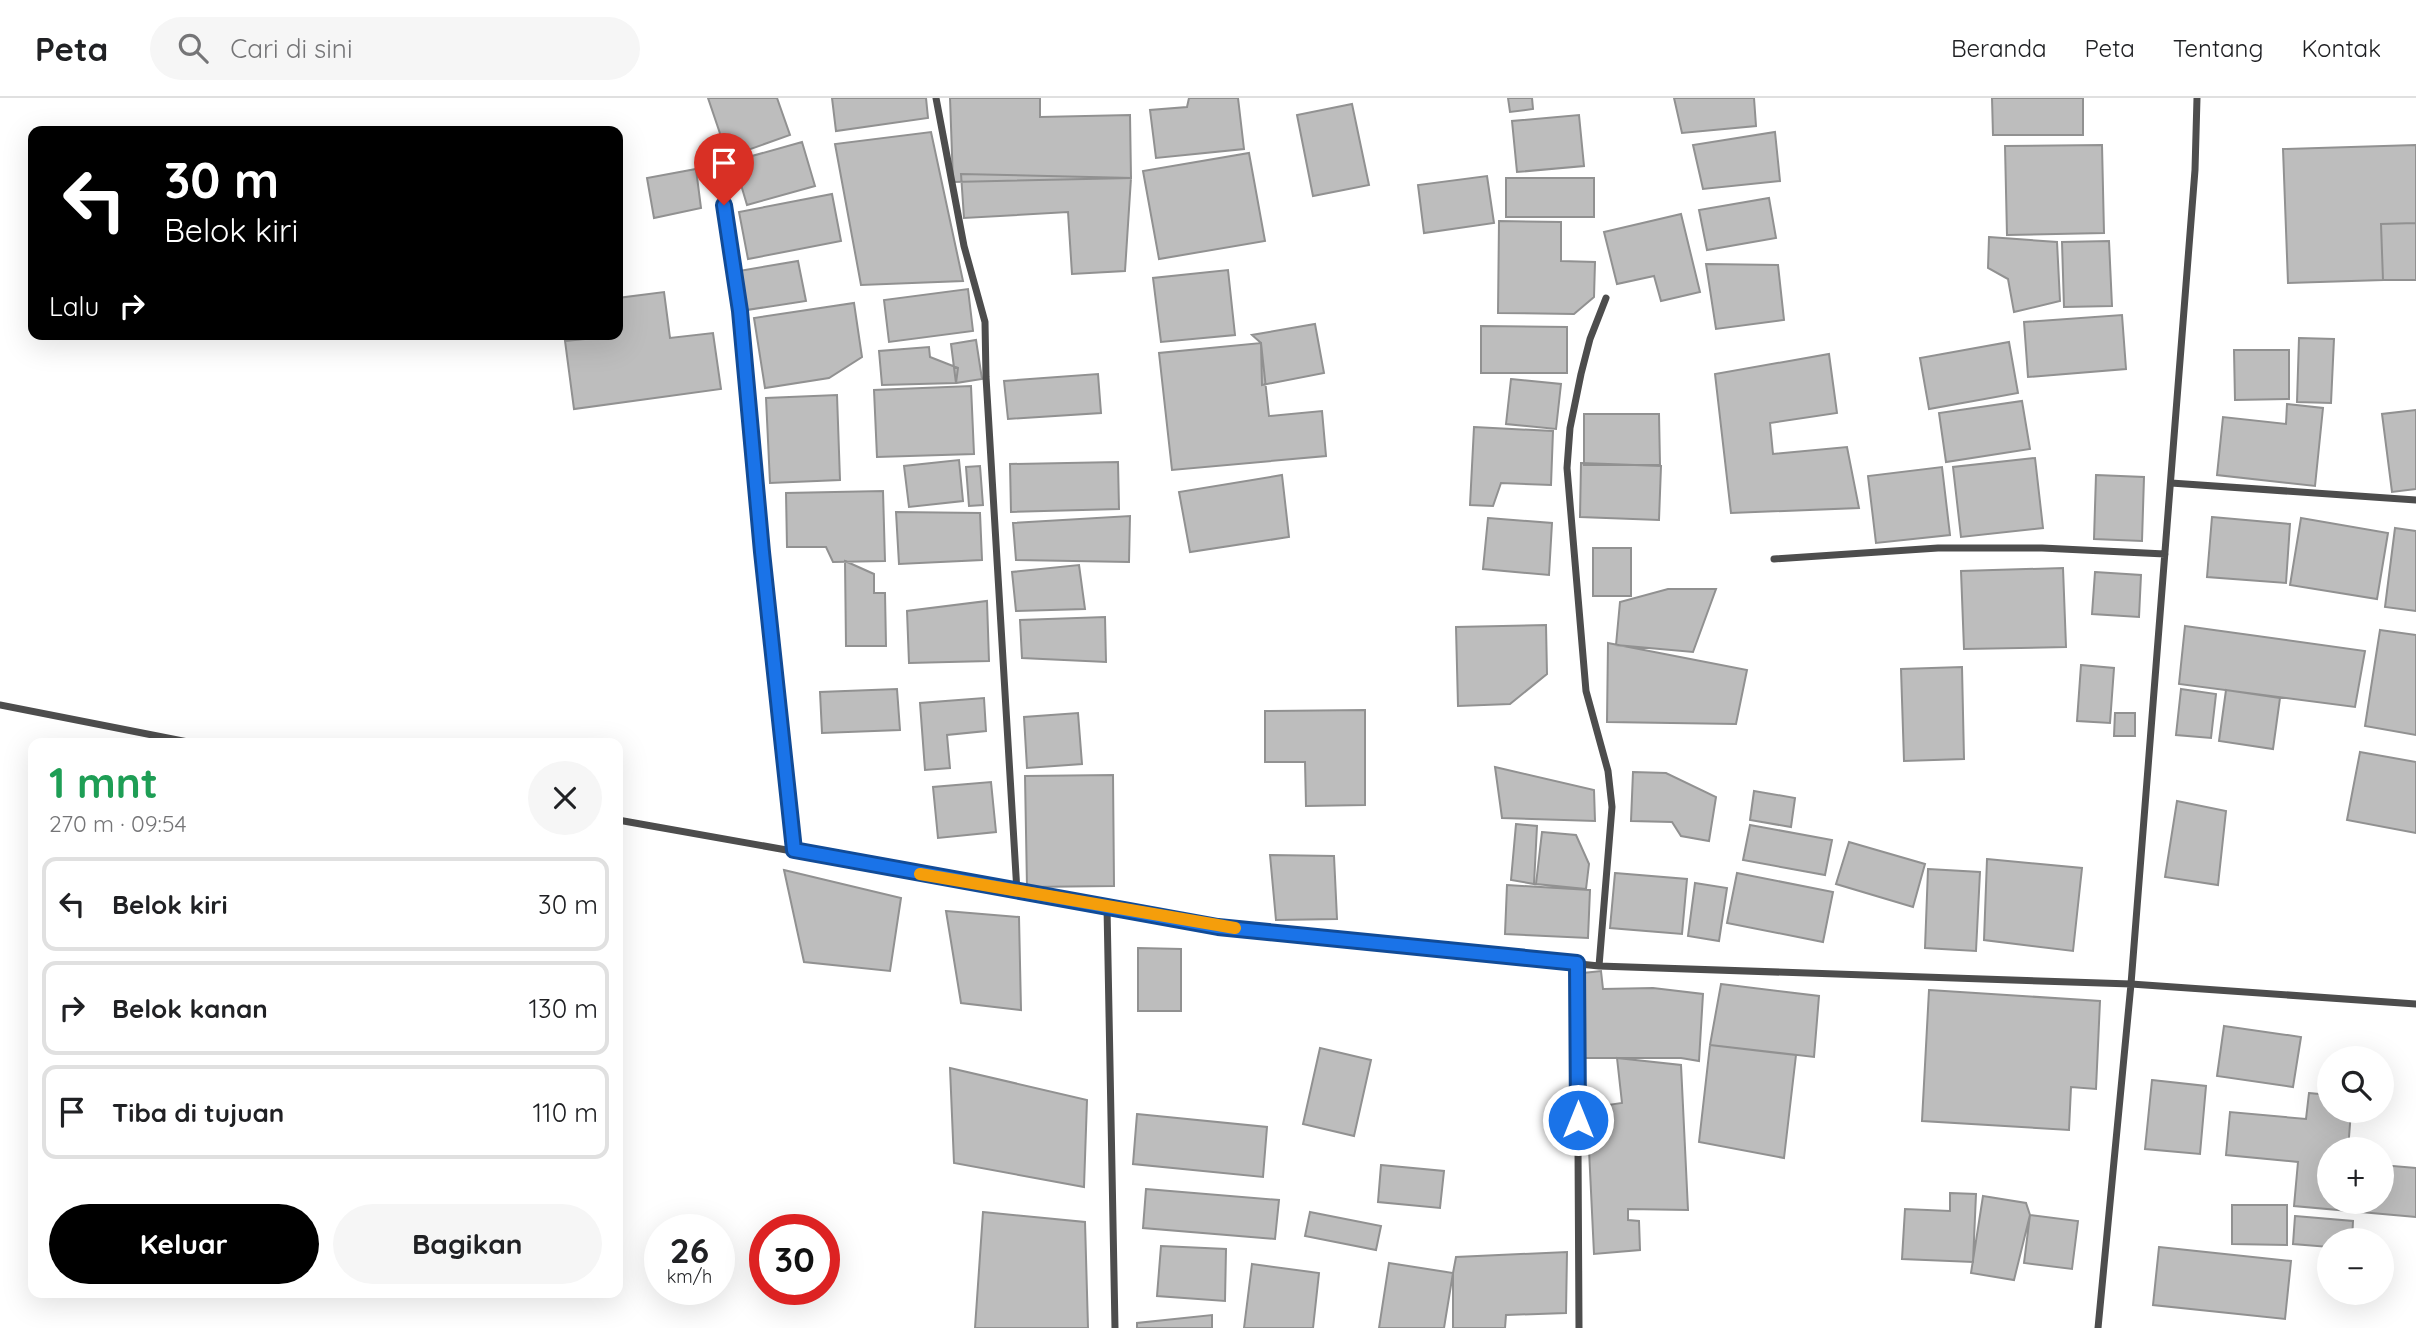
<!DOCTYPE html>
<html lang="id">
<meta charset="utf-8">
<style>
body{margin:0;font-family:Quicksand,sans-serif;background:#f6f6f6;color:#202124;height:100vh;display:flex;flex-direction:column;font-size:26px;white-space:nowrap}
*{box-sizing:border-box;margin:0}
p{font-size:23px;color:#757577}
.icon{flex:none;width:38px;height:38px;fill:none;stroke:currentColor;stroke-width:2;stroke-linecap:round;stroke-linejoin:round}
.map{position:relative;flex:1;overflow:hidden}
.side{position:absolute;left:28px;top:640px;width:595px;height:560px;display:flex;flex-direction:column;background:#fff;border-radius:14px;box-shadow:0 7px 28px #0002}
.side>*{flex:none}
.guide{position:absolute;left:28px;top:28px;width:595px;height:214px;border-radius:14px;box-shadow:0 7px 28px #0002;background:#000;color:#fff;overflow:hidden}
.tools{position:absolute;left:2317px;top:948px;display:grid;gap:14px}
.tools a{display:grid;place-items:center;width:77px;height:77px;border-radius:50%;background:#fff;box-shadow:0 7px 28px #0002;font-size:35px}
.speed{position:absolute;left:644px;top:1116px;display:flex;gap:14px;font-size:35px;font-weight:700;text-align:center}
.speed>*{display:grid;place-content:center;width:91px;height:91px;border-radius:50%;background:#fff;box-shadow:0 7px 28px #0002;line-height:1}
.speed small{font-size:18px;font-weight:400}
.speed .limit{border:10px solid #d22;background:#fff;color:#111}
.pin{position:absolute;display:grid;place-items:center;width:60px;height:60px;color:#fff;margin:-72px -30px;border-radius:50% 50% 50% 0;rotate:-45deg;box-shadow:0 0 7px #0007}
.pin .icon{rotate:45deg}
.me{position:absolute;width:77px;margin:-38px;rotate:0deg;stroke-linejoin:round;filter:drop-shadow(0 0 5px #0008)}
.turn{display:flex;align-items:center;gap:24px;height:147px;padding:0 21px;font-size:32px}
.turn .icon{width:91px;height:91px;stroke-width:2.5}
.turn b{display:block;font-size:49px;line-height:60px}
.then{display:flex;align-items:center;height:66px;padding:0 21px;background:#0003;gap:14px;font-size:26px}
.round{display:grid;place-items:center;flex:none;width:74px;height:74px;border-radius:37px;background:#f6f6f6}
.headline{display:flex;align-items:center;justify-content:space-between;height:119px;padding:0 21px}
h1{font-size:42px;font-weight:800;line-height:52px;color:#1e9e55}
.primary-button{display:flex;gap:14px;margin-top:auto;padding:14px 21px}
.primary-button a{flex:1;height:80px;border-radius:42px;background:#000;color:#fff;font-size:28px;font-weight:800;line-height:80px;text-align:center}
.primary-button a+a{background:#f6f6f6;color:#202124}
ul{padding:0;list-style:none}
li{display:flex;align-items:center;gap:21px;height:94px;margin:0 14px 10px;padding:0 7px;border:4px solid #e0e0e0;border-radius:14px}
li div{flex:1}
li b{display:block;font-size:26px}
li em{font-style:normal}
header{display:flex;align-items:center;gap:42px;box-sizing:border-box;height:98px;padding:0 35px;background:#fff;border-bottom:2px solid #e0e0e0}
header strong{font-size:33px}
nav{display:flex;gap:38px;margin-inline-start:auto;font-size:24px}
.search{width:490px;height:63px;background:#f6f6f6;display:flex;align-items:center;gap:18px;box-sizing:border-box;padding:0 24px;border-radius:38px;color:#757577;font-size:26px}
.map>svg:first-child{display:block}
.building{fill:#bdbdbd;stroke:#919191;stroke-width:2}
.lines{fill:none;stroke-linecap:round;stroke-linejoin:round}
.minor{stroke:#4d4d4d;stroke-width:7}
.route-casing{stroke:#114b97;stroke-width:18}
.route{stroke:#1a73e8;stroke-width:12}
.slow{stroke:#f59e0b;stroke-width:12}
</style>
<header>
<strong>Peta</strong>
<div class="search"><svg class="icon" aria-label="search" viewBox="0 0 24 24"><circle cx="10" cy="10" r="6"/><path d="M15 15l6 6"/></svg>Cari di sini</div>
<nav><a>Beranda</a><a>Peta</a><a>Tentang</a><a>Kontak</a></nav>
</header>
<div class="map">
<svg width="2416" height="1230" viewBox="0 0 2416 1230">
<rect width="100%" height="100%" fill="#fff"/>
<path class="building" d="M708,0H777L790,37L728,59Z
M832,0H926L928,20L836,33Z
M950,0H1040V19L1130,17L1131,80L953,84Z
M1189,0H1238L1244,51L1156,60L1150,12L1187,9Z
M1508,0H1532L1533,11L1510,14Z
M1674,0H1754L1756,28L1682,35Z
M1992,0H2083V37H1993Z
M1352,6L1369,87L1313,98L1297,17Z
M1579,17L1584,68L1517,74L1512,23Z
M931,34L963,183L861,187L835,46Z
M1775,34L1780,83L1703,91L1693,47Z
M802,44L815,88L747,107L734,63Z
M2102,47L2104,135L2007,137L2005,48Z
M2416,47V125L2381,126L2383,182L2288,185L2283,51Z
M1249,55L1265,143L1159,161L1143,73Z
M696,71L701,110L654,120L647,80Z
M961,76L1131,80L1125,173L1072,176L1068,114L964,120Z
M1487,78L1494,125L1424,135L1418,87Z
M1506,80H1594V119H1506Z
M832,96L841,143L748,161L739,114Z
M1769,100L1776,140L1707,152L1699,112Z
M1681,116L1700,194L1661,203L1654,178L1617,186L1604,134Z
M1499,123L1561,124V163L1595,164L1594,199L1574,216L1498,215Z
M2416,125V182H2383L2381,126Z
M1989,139L2057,144L2060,203L2014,214L2008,181L1988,170Z
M2109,143L2112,208L2064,209L2062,144Z
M798,163L806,203L740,213L733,174Z
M1706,166L1778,167L1784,222L1716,231Z
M1228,172L1235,237L1161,244L1153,180Z
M968,191L973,233L889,244L884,202Z
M664,194L670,240L713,235L721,291L574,311L565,243L594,240V236H618V200Z
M854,205L862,259L829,280L765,290L754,220Z
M2122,217L2126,271L2028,279L2024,224Z
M1315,226L1324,275L1262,287L1261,245L1252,237Z
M1481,228L1567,229V275H1481Z
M2299,240L2334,241L2331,305L2297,304Z
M976,242L982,281L956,285L951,246Z
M2009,244L2018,295L1929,311L1920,260Z
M1261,245L1269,318L1322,313L1326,358L1172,372L1159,255Z
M929,249L930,259L958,270L956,285L882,287L879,253Z
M2234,252H2289V301L2235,302Z
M1829,256L1837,315L1770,325L1773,356L1847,349L1859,410L1731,415L1715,276Z
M1098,276L1101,315L1008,321L1004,283Z
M1511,281L1561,286L1556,331L1506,326Z
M971,288L974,356L877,359L874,292Z
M837,297L840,382L770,385L766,300Z
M2022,303L2030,351L1946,364L1939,315Z
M2287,306L2323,310L2315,388L2217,377L2223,319L2286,326Z
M2416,312V391L2392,394L2382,316Z
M1584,316H1659L1660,367H1584Z
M1474,329L1553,333L1551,387L1501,385L1493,408L1470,407Z
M2035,360L2043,430L1961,439L1953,369Z
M959,362L963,403L909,409L904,368Z
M1118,364L1119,411L1011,414L1010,366Z
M1581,365L1661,368L1659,422L1580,419Z
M980,368L983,407L969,408L966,369Z
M1942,369L1950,437L1876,445L1868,378Z
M1282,377L1289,439L1190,454L1179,394Z
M2096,377L2144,379L2142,443L2094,441Z
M883,393L885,463L833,464L826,449H787L786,395Z
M896,414L980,415L982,462L899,466Z
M1130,418L1129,464L1016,462L1013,425Z
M2212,419L2290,426L2286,485L2207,479Z
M1488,420L1552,425L1549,477L1483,471Z
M2301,420L2388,435L2377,501L2290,487Z
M2395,430L2416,433V513L2385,509Z
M1593,450H1631V498H1593Z
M845,463L874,476V495H885L886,548H846Z
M1079,467L1085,511L1016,513L1012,474Z
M2063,470L2066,549L1964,551L1961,473Z
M2095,474L2141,477L2139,519L2092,516Z
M1668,491H1716L1693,554L1616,547L1620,504Z
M987,503L989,563L909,565L907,513Z
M1105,519L1106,564L1022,560L1020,522Z
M1546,527L1547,576L1510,606L1458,608L1456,529Z
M2185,528L2365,553L2355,609L2179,586Z
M2380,532L2416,537V637L2365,628Z
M1608,545L1747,572L1736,626L1607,624Z
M2081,567L2114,570L2110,625L2077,623Z
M1962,569L1964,661L1904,663L1901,571Z
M897,591L900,632L822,635L820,594Z
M2181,591L2216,596L2211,640L2176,637Z
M2226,592L2280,600L2273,651L2219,643Z
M984,600L986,633L947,637L950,670L925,672L920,605Z
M1365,612V707L1306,708L1305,664H1265V613Z
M1078,615L1082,666L1027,670L1024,619Z
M2115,615H2135V638H2114Z
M2360,654L2416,664V735L2347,722Z
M1495,669L1594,692L1595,723L1502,720Z
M1633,674L1666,675L1716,699L1709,743L1681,738L1672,724L1631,723Z
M1113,677L1114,788L1027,789L1025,678Z
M991,684L996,734L938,740L933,689Z
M1754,693L1795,700L1791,729L1750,722Z
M2177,703L2226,713L2218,787L2165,779Z
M1516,726L1537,728L1534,786L1511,782Z
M1750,727L1832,742L1825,777L1743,762Z
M1542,734L1576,737L1589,766L1586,791L1536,786Z
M1849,744L1925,766L1913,809L1836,786Z
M1270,757L1334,758L1337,821L1276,822Z
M1987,761L2082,770L2073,853L1984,842Z
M1928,771L1980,774L1976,853L1925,850Z
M784,772L901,800L890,873L804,864Z
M1615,775L1687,781L1682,836L1610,830Z
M1737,775L1833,794L1823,844L1727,825Z
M1695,785L1727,790L1719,843L1688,838Z
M1507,787L1590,792L1588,840L1505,836Z
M946,813L1019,819L1021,912L961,905Z
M1138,850L1181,851V913H1138Z
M1601,873L1603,891L1653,890L1703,896L1699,963L1681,960H1584L1583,875Z
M1721,886L1819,898L1814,959L1710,947Z
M1929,892L2100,903L2096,991L2071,989L2069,1032L1922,1023Z
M2224,928L2301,939L2293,989L2217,978Z
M1710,947L1796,957L1784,1060L1699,1044Z
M1320,950L1371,962L1354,1038L1303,1026Z
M1617,960L1681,967L1688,1112L1628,1111V1122L1639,1123L1640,1152L1594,1156L1587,1010L1622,1005Z
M950,970L1087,1002L1084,1089L954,1065Z
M2152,982L2206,988L2200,1056L2145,1051Z
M2309,995L2329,997V1013H2351L2348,1052H2329V1104H2382V1067L2416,1070V1119L2294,1108L2298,1064L2226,1057L2230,1014L2306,1021Z
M1137,1016L1267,1029L1263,1079L1133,1066Z
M1381,1067L1444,1073L1440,1110L1378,1104Z
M1146,1091L1279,1102L1275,1141L1143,1130Z
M1950,1095L1976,1096L1973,1164L1902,1161L1905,1111L1950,1113Z
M1983,1098L2026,1105L2030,1117L2014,1182L1971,1175Z
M2232,1107H2287V1147L2232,1146Z
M983,1114L1085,1124L1088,1230H975Z
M1310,1114L1381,1128L1376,1152L1305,1138Z
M2030,1117L2078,1123L2072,1171L2024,1165Z
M2295,1118L2353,1123L2352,1143H2329V1149L2293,1146Z
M1161,1148L1226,1151L1225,1203L1157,1198Z
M2159,1149L2291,1163L2285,1221L2153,1207Z
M1567,1154L1566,1215L1506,1217L1505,1230H1453V1175L1456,1159Z
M1389,1165L1453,1175L1444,1230H1379Z
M1252,1166L1319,1175L1313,1230H1244Z
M1212,1217V1230H1137V1225Z"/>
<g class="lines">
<path class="minor" d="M936,0L964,148L985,224L986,279L1017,794
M716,54L740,213L762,455L794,752
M2171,385L2416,402
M1774,461L1938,450H2042L2165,456
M0,607L198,646
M618,722L1218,829L1599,868L2131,886L2416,906
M1107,809L1115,1230
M1577,865L1579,1230
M1599,868L1612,709L1608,673L1586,593L1567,370L1570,330L1581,276L1590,241L1606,200
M2098,1230L2131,886L2195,72L2197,0"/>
</g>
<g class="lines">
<defs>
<path id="route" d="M724,107L740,213L762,454L794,752L1218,829L1577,865L1578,1022"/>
</defs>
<use href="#route" class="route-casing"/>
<use href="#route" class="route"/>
<path class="slow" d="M920,776L1235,830"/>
</g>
</svg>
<div class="tools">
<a><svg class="icon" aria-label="search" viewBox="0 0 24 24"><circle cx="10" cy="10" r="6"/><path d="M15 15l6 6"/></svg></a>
<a>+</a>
<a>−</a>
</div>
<div class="speed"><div>26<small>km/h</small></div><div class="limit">30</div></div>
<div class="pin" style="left:724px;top:107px;background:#d93025"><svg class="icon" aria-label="arrive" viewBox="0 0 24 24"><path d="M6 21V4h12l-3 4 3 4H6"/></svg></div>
<svg class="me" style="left:1578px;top:1022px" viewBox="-20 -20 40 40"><circle r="17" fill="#1a73e8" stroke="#fff" stroke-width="3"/><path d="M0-11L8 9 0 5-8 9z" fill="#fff"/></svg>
<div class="guide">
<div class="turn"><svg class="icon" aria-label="left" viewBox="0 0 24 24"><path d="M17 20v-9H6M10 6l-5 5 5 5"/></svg><div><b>30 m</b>Belok kiri</div></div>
<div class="then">Lalu<svg class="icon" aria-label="right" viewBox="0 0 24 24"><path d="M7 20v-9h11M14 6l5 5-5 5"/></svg></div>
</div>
<section class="side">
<div class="headline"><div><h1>1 mnt</h1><p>270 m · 09:54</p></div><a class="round"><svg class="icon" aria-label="close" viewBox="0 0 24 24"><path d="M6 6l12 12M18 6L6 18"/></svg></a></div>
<ul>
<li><svg class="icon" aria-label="left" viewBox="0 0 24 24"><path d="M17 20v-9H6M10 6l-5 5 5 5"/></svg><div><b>Belok kiri</b></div><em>30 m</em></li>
<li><svg class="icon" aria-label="right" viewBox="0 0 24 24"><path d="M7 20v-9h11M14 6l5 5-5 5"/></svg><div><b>Belok kanan</b></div><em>130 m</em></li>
<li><svg class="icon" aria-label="arrive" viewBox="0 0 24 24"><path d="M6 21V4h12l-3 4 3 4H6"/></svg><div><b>Tiba di tujuan</b></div><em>110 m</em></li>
</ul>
<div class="primary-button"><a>Keluar</a><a>Bagikan</a></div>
</section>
</div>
